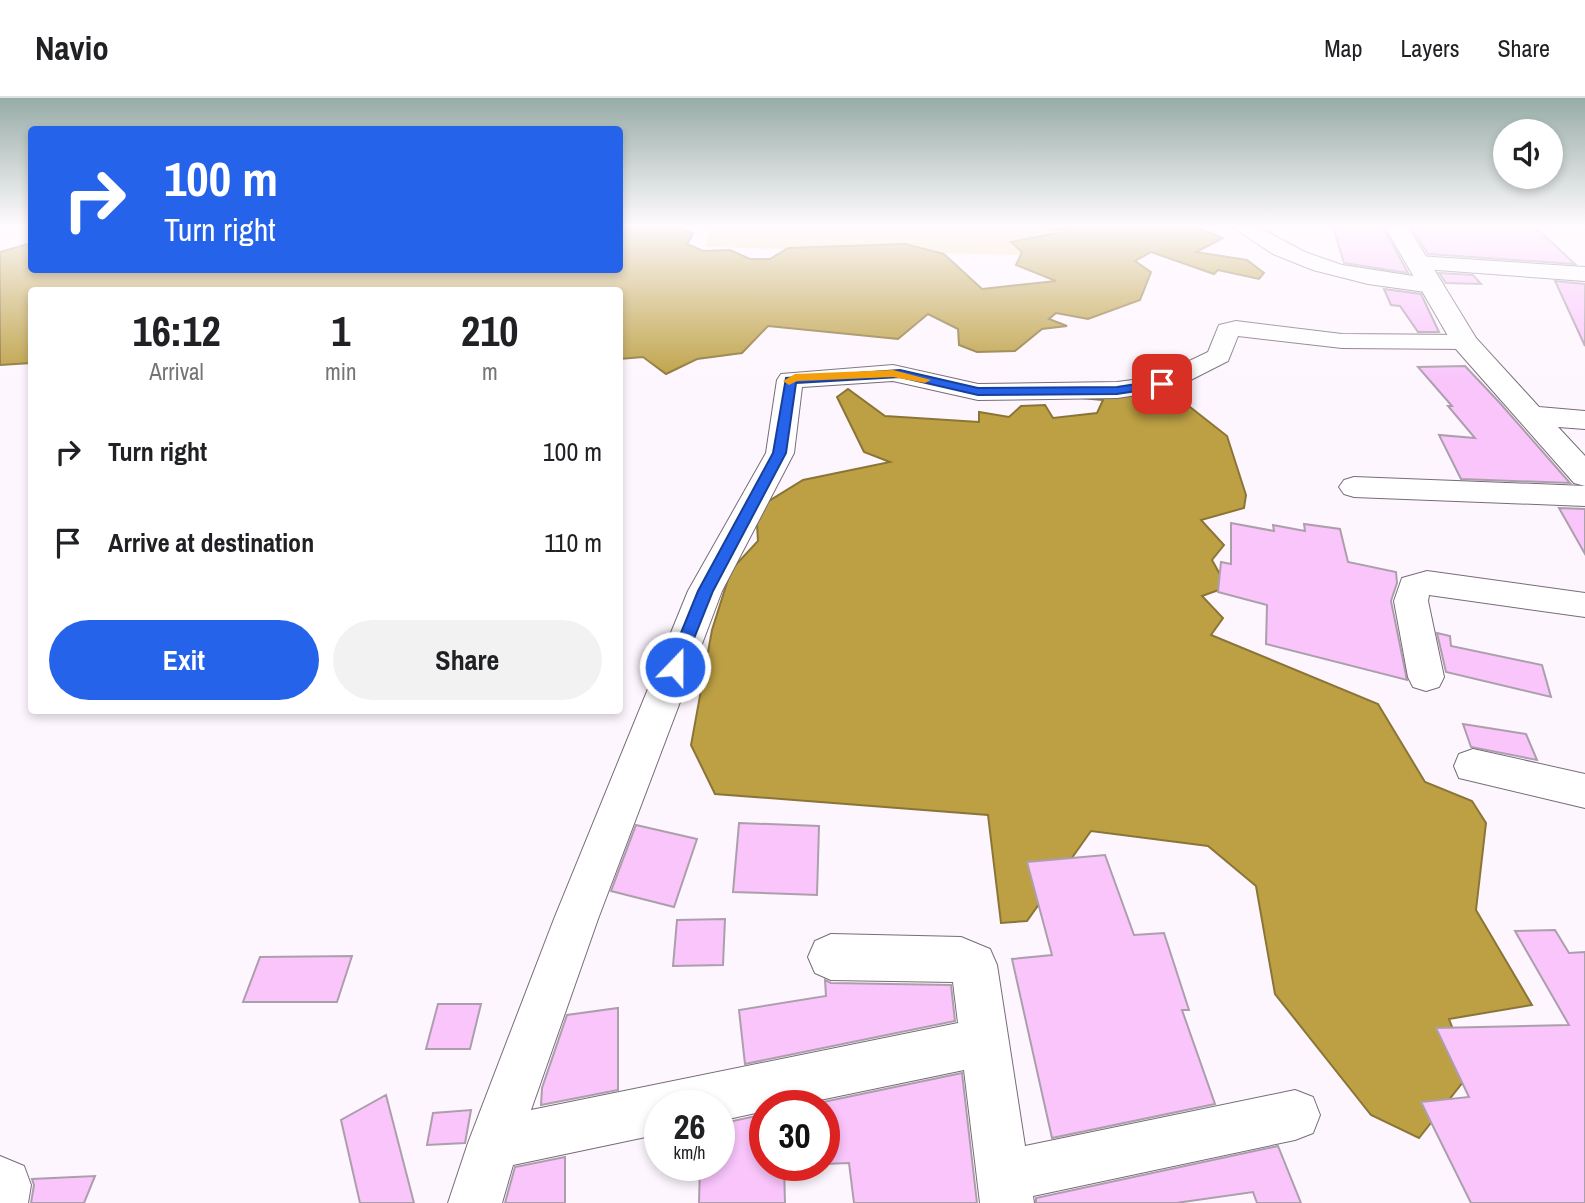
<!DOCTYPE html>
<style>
body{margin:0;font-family:"Archivo Narrow",sans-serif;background:#f2f2f2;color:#202124;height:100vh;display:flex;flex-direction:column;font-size:26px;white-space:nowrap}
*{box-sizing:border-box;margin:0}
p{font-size:23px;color:#757577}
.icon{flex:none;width:38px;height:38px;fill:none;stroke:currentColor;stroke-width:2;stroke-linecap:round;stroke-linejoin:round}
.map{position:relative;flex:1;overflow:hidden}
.drawer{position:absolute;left:28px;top:189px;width:595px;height:427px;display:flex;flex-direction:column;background:#fff;border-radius:7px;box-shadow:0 4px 10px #0003}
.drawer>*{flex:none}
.top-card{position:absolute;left:28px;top:28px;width:595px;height:147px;border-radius:7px;box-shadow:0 4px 10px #0003;background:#2563eb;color:#fff;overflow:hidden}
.fabs{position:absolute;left:1493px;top:21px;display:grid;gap:14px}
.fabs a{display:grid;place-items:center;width:70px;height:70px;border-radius:50%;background:#fff;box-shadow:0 4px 10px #0003;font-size:35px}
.speed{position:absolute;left:644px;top:992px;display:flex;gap:14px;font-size:35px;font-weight:700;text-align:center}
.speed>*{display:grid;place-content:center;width:91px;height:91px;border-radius:50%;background:#fff;box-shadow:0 4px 10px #0003;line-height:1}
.speed small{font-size:18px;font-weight:400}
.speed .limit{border:10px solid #d22;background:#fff;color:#111}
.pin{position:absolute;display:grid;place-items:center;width:60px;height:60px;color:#fff;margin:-30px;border-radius:14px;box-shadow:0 4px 10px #0006}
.me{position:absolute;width:77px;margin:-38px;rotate:22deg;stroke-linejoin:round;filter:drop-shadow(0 0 5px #0008)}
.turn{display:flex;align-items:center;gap:24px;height:147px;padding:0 21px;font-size:32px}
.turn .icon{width:91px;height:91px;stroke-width:2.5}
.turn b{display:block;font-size:49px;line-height:60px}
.eta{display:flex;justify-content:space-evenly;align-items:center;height:119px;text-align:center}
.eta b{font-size:42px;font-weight:700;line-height:49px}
.action{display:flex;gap:14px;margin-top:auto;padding:14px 21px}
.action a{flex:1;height:80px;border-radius:42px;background:#2563eb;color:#fff;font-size:28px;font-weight:700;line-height:80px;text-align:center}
.action a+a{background:#f2f2f2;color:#202124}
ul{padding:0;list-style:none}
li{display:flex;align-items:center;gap:21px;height:91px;padding:0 21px}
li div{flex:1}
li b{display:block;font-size:26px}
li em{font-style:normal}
header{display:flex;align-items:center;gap:42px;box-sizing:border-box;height:98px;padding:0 35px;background:#fff;border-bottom:2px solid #e0e0e0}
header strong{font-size:33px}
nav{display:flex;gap:38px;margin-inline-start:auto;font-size:24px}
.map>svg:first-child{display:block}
.green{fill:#f3e0a7}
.water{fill:#bda044;stroke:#8b7536;stroke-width:2}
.building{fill:#f9c5fb;stroke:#ac9fac;stroke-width:2}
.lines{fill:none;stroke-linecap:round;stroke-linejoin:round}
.street-casing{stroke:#776c78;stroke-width:2}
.secondary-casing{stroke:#776c78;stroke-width:2}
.street{fill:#fff;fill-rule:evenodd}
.secondary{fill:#fff;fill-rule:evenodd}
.route{fill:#2563eb;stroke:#184099;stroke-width:2}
.slow{fill:#f59e0b}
</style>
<header>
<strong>Navio</strong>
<nav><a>Map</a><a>Layers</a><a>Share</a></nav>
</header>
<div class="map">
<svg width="1585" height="1105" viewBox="0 0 1585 1105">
<rect width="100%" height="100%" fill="#fef6fe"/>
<path class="green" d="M710,129H1080L1020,157L706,149Z"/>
<path class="water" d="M620,129H680L693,136L687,146L703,153L730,152L750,161H770L788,150L905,146L944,156L982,191L1056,183L1016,167L1022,154L1011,144L1067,133L1042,129H1196L1223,140L1196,154L1247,162L1264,175L1259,181L1218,172L1214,176L1151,154L1135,163L1151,174L1140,202L1088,221L1056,215L1049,221L1067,228L1042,231L1015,253L977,254L959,247L958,231L928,216L898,241L768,228L742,255L697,261L666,276L643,259L620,261V192H32L31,265L0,267V154L31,145L32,172H620Z
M1138,284L1180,301L1227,338L1246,397L1244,410L1201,422L1224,447L1212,462L1227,489L1202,498L1223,520L1211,537L1378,606L1425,684L1472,703L1486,725L1476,812L1532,907L1449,921L1470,975L1419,1040L1371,1017L1275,896L1256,788L1208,748L1091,733L1027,823L1001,825L988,717L715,696L691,647L712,532L731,472L758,443L756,411L803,382L890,364L864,354L837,299L848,291L885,318L979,324V314L1009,319L1021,308L1045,307L1053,320L1097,315L1103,302L1070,299Z"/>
<path class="building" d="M1333,129H1383L1408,175L1344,165Z
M1411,129H1535L1575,166L1428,156Z
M1439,175L1473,177L1481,186L1446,185Z
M1555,183L1585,186V248Z
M1384,191L1421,196L1439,234H1418L1400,208L1391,207Z
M1465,268L1499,304L1570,385L1461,381L1439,337L1475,340L1448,308H1452L1418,269Z
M1559,410L1585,411V456Z
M1231,425L1274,433L1273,427L1305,433L1304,426L1340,431L1348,464L1396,474L1397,485L1391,503L1407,582L1266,546L1267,507L1218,494L1221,464L1231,466Z
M1437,535L1450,538L1451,548L1542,567L1551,599L1446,574Z
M1463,626L1526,636L1537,662L1471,649Z
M739,725L819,728L817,797L733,794Z
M636,727L697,741L674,809L611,793Z
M1105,757L1134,837L1164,835L1189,912H1182L1215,1006L1052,1040L1012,861L1052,857L1027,764Z
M725,821L723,867L673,868L677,822Z
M1555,832L1569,855L1585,854V1105H1471L1421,1004L1469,999L1436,930L1569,927L1515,833Z
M352,858L337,904H243L260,859Z
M825,882L831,885L951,887L955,923L745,966L739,912L826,898Z
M438,906H481L470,951H426Z
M618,910V992L541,1007L542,990L567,917Z
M962,975L977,1105H854L849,1065L824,1066V1008H804Z
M386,997L414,1105H360L341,1022Z
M471,1012L465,1045L427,1047L433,1015Z
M765,1016V1068H784L785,1105H699L700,1068H719V1026Z
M1278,1048L1301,1105H1257L1253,1094L1176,1105H1036V1100Z
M565,1059V1105H505L515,1069Z
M95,1078L84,1105H31L34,1087L32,1081Z"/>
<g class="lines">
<defs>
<path id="street" d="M1232,129H1258L1305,154L1342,167L1433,181L1441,183L1444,188L1441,193L1433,195L1368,186L1313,172L1273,156Z
M1418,158L1585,169V183L1410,170L1407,165L1410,160Z
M1236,223L1342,236L1465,237L1474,239L1477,244L1474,249L1465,251L1342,250L1238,238L1228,263L1171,292L1117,300L978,302L893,283L802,289L794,355L722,493L598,821L531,1012L958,925L953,884L831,882L815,875L808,859L815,843L831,836L961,839L990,851L997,867L1025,1048L1295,992L1313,999L1320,1017L1313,1035L1295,1042L1033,1098L1034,1105H980L964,972L791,1008H765V1013L719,1023V1008H660V1036L513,1067L502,1105H448L468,1045L554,821L688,493L766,355L777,282L781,276L893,267L978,286L1117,284L1156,279L1208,254L1219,227Z
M1354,379L1585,388V408L1354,399L1344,396L1339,389L1344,382Z
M1427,473L1585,495V519L1429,497L1428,503L1444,579L1439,589L1426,593L1413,589L1408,579L1394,503L1402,480Z
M1473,651L1585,676V710L1459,680L1454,668L1459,656Z
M0,1058L24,1068L31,1087L28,1105H0Z"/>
<path id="secondary" d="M1385,129H1408L1476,240L1539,309L1585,313V331L1558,329L1585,358V388L1574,385L1455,250Z"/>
</defs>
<use href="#street" class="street-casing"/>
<use href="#secondary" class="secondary-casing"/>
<use href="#street" class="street"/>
<use href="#secondary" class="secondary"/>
</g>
<linearGradient id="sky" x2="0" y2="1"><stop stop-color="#97aca6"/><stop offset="0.45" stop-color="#fffbff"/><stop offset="1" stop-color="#fffbff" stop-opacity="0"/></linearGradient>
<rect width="1585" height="284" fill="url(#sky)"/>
<path class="route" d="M900,272L978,290L1117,289L1162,282L1168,286L1162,289L1117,296L978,297L900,279L796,285L786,355L713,493L681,573H670L667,569L698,493L773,355L786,280Z"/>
<path class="slow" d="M893,272L931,282L925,285L893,279L797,283L789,287L783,283L795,276Z"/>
</svg>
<div class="fabs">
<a><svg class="icon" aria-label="sound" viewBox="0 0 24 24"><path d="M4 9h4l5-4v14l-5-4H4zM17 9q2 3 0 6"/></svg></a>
</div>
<div class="speed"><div>26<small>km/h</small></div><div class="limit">30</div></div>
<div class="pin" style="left:1162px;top:286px;background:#d93025"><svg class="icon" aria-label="arrive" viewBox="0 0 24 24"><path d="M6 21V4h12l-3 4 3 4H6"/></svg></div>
<svg class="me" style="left:675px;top:569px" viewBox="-20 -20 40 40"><circle r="17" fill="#2563eb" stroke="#fff" stroke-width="3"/><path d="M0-11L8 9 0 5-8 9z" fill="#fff"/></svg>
<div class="top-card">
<div class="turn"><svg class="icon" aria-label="right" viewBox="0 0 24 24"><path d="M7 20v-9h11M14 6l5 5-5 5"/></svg><div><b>100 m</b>Turn right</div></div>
</div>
<section class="drawer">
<div class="eta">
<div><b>16:12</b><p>Arrival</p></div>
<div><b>1</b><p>min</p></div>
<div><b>210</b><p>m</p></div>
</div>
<ul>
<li><svg class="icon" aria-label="right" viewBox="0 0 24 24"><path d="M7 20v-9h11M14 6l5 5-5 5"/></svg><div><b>Turn right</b></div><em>100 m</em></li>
<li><svg class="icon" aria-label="arrive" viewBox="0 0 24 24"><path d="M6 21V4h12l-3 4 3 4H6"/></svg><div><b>Arrive at destination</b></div><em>110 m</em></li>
</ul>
<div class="action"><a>Exit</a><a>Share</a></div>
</section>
</div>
